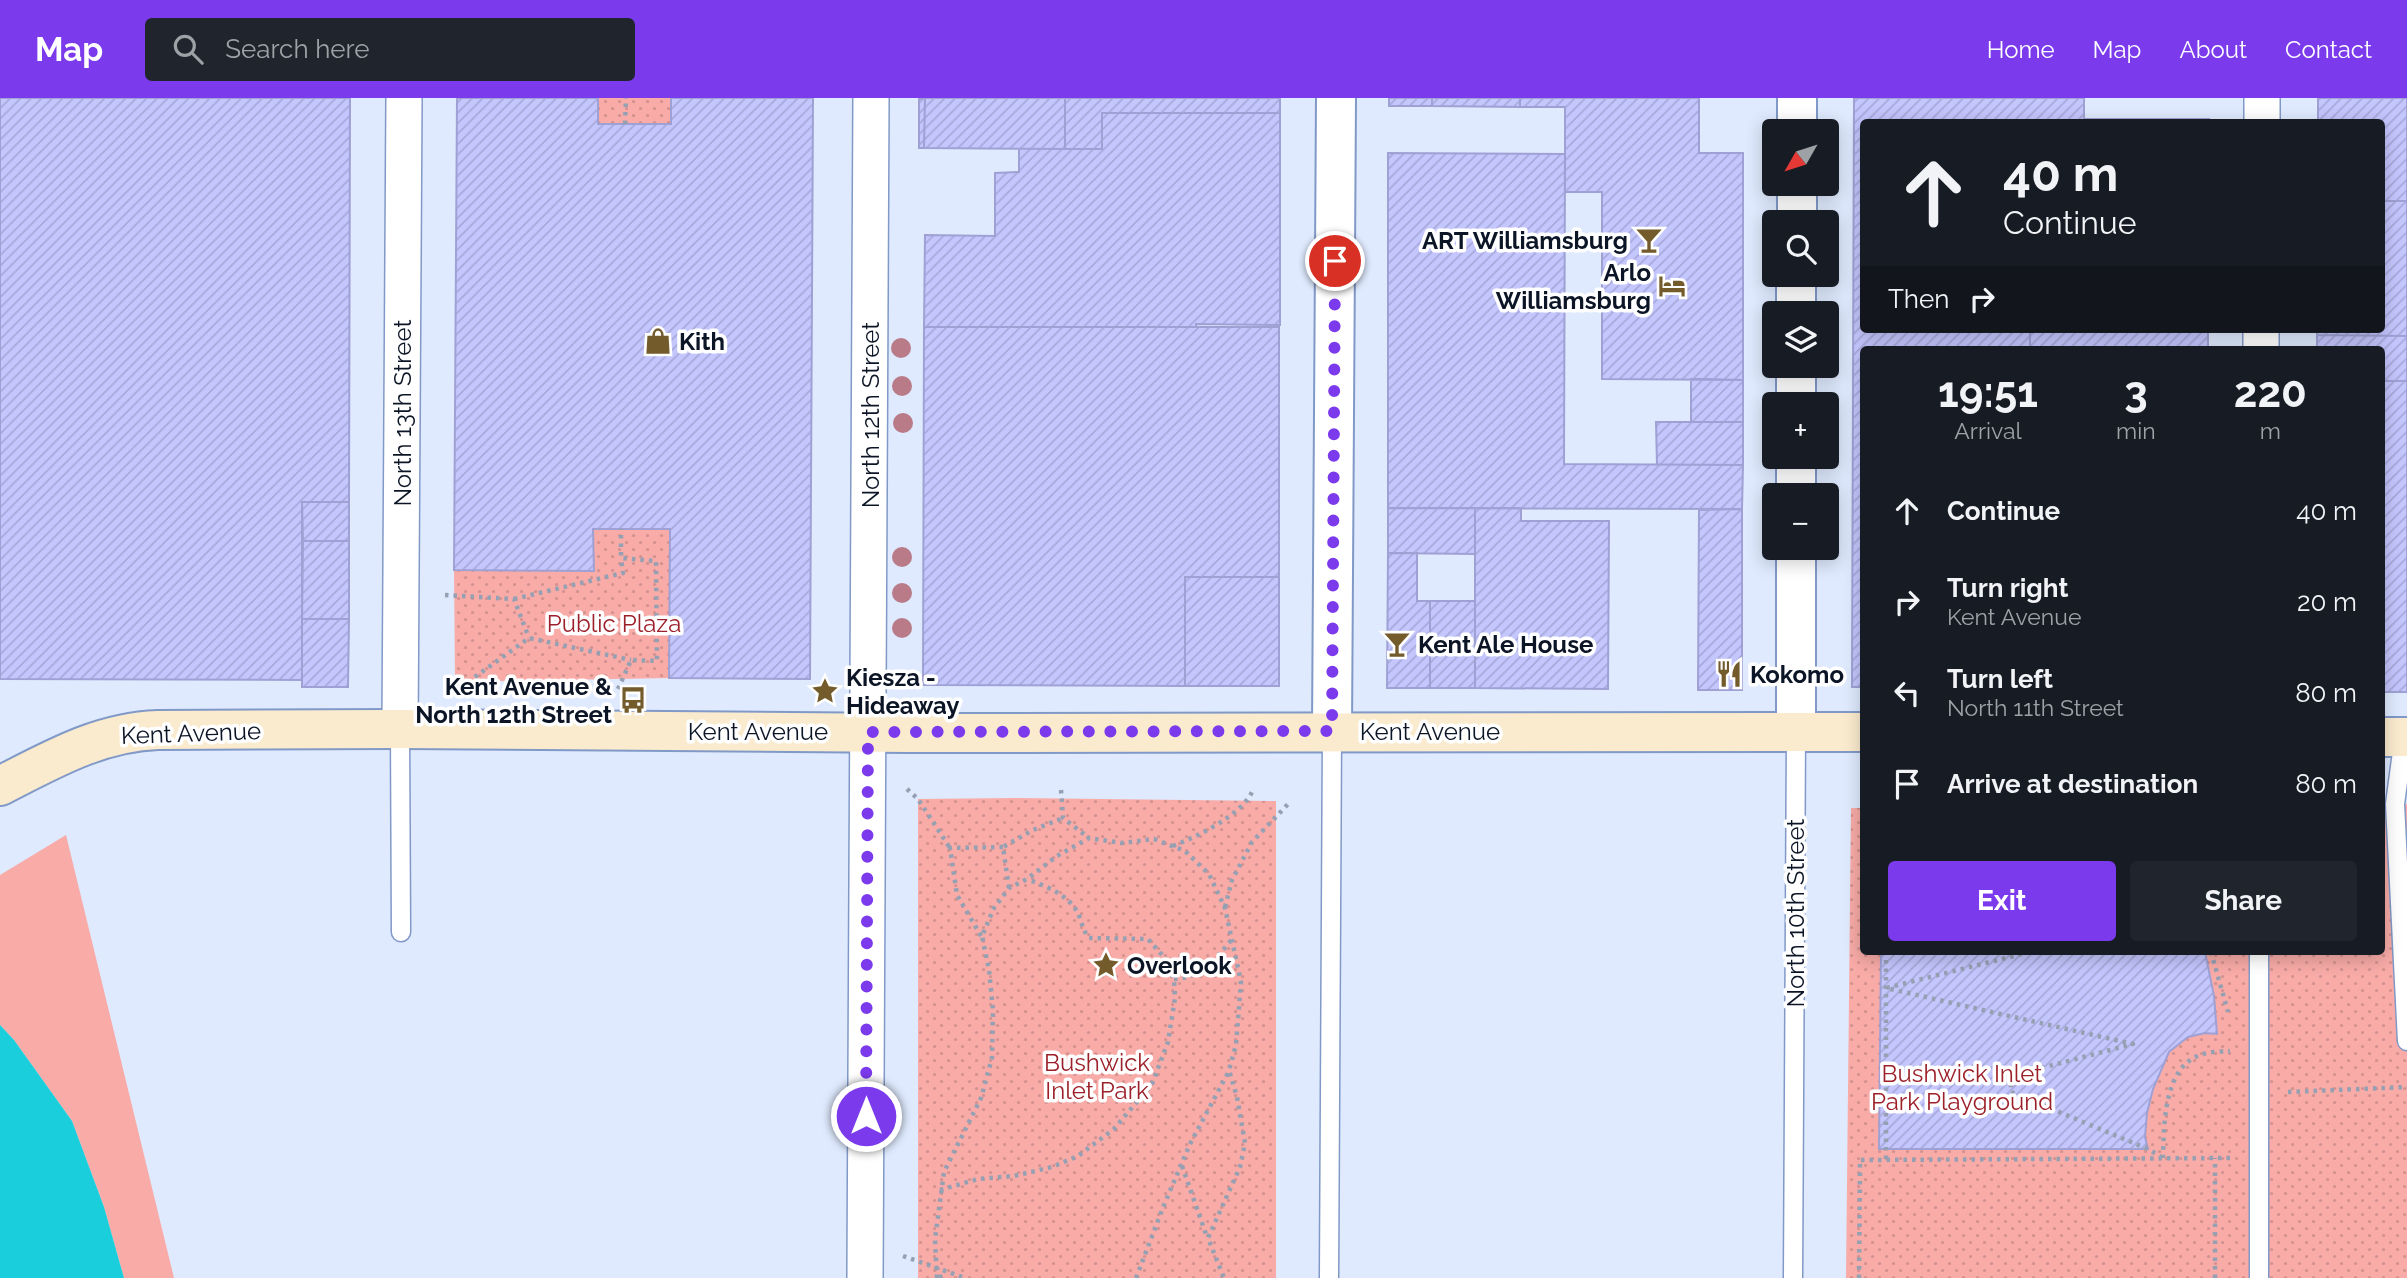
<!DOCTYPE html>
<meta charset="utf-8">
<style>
body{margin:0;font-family:Raleway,sans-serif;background:#20242c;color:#f1f3f6;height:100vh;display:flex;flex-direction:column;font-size:26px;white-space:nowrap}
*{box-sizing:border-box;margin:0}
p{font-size:23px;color:#9ea1a6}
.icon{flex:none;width:38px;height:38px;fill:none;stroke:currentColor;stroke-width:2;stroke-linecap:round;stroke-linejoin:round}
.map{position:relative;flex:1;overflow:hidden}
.side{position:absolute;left:1860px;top:248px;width:525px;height:609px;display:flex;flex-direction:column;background:#171b24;border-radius:7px;box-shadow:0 4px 18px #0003}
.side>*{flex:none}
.top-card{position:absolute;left:1860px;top:21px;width:525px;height:214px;border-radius:7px;box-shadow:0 4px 18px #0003;background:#171b24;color:#f1f3f6;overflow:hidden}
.needle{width:46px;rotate:231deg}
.controls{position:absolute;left:1762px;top:21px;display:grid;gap:14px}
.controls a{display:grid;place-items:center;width:77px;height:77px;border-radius:7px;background:#171b24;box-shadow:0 4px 18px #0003;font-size:35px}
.pin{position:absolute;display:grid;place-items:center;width:60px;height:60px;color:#fff;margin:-30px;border:4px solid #fff;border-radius:50%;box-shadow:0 2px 7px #0007}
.me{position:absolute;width:77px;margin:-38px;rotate:0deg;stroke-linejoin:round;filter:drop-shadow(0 0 5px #0008)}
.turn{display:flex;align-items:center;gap:24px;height:147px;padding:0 28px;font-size:32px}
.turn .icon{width:91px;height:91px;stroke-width:2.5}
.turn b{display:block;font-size:49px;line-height:60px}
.then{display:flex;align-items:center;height:66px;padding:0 28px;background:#0003;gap:14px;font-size:26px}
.eta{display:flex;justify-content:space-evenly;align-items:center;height:119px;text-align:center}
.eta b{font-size:42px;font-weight:700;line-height:49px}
.cta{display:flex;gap:14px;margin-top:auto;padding:14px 28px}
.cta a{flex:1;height:80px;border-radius:7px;background:#7c3aed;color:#fff;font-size:28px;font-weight:700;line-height:80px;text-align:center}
.cta a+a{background:#20242c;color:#f1f3f6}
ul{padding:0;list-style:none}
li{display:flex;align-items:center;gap:21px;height:91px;padding:0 28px}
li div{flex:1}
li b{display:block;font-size:26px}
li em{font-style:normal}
header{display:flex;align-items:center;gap:42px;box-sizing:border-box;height:98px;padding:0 35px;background:#7c3aed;color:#fff}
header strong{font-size:33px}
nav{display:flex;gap:38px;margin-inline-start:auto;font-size:24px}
.search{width:490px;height:63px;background:#20242c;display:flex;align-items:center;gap:18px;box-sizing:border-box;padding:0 24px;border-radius:7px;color:#9ea1a6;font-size:26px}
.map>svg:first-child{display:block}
.grass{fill:#f8aba7}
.park{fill:url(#park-dots)}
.water{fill:#1acedb}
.building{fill:url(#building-hatch);stroke:#9fa1d4;stroke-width:2}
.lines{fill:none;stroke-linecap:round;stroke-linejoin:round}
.service-casing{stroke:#8199c7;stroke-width:21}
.minor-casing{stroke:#8199c7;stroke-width:38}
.tertiary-casing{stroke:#8199c7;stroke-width:42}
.secondary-casing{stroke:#8199c7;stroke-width:42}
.path{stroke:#96a0b3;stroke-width:4.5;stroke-dasharray:3.5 5;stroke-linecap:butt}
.service{stroke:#fff;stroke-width:18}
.minor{stroke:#fff;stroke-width:35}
.tertiary{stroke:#fff;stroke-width:38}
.secondary{stroke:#faebce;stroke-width:38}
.tree{fill:#ba7b89}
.route{stroke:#7c3aed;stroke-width:12;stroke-dasharray:0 21.6}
.labels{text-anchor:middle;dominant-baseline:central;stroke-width:7;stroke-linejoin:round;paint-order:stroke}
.poi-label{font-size:24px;font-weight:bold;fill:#0c1526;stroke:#fff;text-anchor:start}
.street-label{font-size:24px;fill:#0c1526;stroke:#fff}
.park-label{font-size:24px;fill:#9c2029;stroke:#fff}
</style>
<header>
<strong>Map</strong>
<div class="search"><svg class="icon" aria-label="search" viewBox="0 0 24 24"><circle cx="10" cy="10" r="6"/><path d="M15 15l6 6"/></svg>Search here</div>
<nav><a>Home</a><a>Map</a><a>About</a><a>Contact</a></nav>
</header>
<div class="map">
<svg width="2407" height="1180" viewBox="0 0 2407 1180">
<defs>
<pattern id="park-dots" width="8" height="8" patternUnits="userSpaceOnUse" patternTransform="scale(1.75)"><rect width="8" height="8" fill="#f8aba7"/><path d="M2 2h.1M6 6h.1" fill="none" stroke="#d39290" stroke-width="1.8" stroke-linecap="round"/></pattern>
<pattern id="building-hatch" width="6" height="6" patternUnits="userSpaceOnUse" patternTransform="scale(1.75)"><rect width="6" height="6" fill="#c4c6fe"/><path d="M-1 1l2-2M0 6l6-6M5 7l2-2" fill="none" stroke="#a7a9da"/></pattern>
</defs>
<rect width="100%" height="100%" fill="#dfeafe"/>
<path class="grass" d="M66,737L174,1180H124L104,1109L72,1023L14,942L0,927V777Z"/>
<path class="park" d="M598,0H671V26H598Z
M594,431H670L669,580L455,584L454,472L593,473Z
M1016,700L1276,703V1180H918V701Z
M2382,706H2407V1180H1846L1851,710H1864V854H2382Z"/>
<path class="water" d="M0,927L14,942L72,1023L104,1109L124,1180H0Z"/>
<path class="building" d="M0,0H350L349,404H302V582L0,581Z
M457,0H598V26H671V0H813L810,581L669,580L670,431H593L594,473L454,472Z
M925,0L924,50H919V1Z
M925,0H1065V51L924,50Z
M1065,0H1280V15H1102V51H1065Z
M1389,0H1432V8H1389Z
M1432,0H1520V9L1432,8Z
M1520,0H1699V55H1743V282L1602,281V94H1565V9H1520Z
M1854,0H2084V24H1864V231H2030V252H1864V589H1852Z
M2318,0H2407V103H2382V24H2318Z
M1102,15H1280V227L1196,226V229H924L925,137L995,138V75L1019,74V51H1102Z
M2084,21H2209V24H2084Z
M1388,55L1565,56L1564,366L1743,367L1742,411L1388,410Z
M2382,103H2407V238L2317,237V231H2382Z
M924,229H1279V479H1185V588L923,587Z
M2030,231H2208V252H2030Z
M2317,237L2407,238V283H2382V252H2317Z
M1691,281L1743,282V324H1691Z
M2382,283H2407V594H2382Z
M1656,324H1743V367H1657Z
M302,404H349V443H303Z
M1388,410H1475V456L1388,455Z
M1475,410H1521V423H1609L1608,591L1475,590Z
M1742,411V592H1698L1699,412Z
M303,443H349V521H302Z
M1388,455H1417V503H1430V590H1387Z
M1185,479H1279V588H1185Z
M1430,503H1475V590H1430Z
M302,521H349L348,589H302Z
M1881,854H2205L2214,898L2217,936L2205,935L2188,939L2169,954L2153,991L2147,1015L2145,1039L2148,1051H1879Z"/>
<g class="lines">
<defs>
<path id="service" d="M400,631L401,834
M2404,639L2395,706L2407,943
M1329,1180L1332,633
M1793,1180L1796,633
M2259,1180V854"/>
<path id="minor" d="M2262,24V0
M2261,252V231
M400,631L404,0
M865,1180L871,0"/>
<path id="tertiary" d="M1797,33V0
M1797,124V86
M1796,215V177
M1796,306V268
M1796,397V359
M1332,633L1336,0
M1796,633V450"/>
<path id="secondary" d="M2382,639H2407
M0,688C51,662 99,634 158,632L400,631L907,635L1864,634"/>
</defs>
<use href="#service" class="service-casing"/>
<use href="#minor" class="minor-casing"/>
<use href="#tertiary" class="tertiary-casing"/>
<use href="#secondary" class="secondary-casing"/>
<path class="path" d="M625,26L626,0
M445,497L514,501L529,540
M514,501L623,475L621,460
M461,589L529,540L631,562
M618,591L631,562L657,563L656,463L621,460V431
M907,691L918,701L950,750
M1061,692L1063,720L1089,740
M1173,748C1198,738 1240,718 1252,694
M1009,790L1003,749L1033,732L1063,720
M1225,809L1232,782L1252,744L1289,705
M981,838L957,797L950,750L1003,749
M2030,854L1886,890L2133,946L2011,978V994L2148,1051L2163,1060
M2211,854L2228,914
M1174,881C1201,880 1216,861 1232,841
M2288,994L2407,989
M2163,1060C2164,1027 2163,967 2203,956C2211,953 2222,954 2230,953
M1886,1061V854
M1182,1068L1207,1139
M940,1092L978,1081L1014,1078L1052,1069L1078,1058L1114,1031L1152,986L1168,944L1175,900L1174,881L1163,858L1148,841L1089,840C1083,832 1083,829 1080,820C1072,798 1048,789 1027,781
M903,1158L937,1170
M937,1180L935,1141L944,1074L981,1000L992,960L993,912L989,872L982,838L994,810L1009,790L1027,781L1057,758L1089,740L1122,745L1154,741L1185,753L1209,776L1225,810L1241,884L1236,947L1229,972L1237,999L1245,1045L1240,1069L1208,1140L1224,1180
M941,1180L937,1170L965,1180
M1136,1180L1164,1107L1190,1046L1229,973
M1859,1180L1860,1062L2230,1060
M2215,1180V1060"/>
<use href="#service" class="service"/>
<use href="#minor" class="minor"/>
<use href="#tertiary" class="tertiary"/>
<use href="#secondary" class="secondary"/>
</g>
<g class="tree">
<circle cx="901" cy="250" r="10"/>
<circle cx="902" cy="288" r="10"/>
<circle cx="903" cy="325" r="10"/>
<circle cx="902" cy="459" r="10"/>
<circle cx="902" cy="495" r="10"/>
<circle cx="902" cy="530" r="10"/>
</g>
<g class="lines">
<path class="route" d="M866,1018L868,634L1332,633L1335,163"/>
</g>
<defs>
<symbol id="bar-bare" viewBox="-9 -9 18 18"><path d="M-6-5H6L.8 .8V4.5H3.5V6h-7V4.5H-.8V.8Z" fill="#735b2b" stroke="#fff" stroke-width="2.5" paint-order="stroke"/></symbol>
<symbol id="hotel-bare" viewBox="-9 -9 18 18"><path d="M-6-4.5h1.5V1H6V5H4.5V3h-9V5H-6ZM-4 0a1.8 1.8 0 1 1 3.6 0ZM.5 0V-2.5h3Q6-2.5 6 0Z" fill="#735b2b" stroke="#fff" stroke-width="2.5" paint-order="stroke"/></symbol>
<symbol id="shop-bare" viewBox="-9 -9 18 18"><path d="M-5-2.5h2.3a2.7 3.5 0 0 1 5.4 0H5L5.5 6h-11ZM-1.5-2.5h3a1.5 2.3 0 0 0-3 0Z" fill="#735b2b" stroke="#fff" stroke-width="2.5" paint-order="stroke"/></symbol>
<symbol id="restaurant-bare" viewBox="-9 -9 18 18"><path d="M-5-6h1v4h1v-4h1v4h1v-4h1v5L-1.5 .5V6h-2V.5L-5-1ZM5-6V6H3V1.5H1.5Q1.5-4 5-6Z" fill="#735b2b" stroke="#fff" stroke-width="2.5" paint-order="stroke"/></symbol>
<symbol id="sight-bare" viewBox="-9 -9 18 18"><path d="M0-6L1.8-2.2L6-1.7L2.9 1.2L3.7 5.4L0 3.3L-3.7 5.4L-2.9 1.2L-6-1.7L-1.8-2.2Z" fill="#735b2b" stroke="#fff" stroke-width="2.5" paint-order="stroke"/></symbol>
<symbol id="bus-bare" viewBox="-9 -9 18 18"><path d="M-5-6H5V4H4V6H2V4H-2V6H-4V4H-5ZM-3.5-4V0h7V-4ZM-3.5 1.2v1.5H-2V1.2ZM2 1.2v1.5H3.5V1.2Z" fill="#735b2b" stroke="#fff" stroke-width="2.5" paint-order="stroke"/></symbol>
</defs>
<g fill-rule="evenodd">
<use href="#bar-bare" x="1630" y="123" width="38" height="38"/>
<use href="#hotel-bare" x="1653" y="169" width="38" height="38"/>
<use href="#shop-bare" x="639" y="224" width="38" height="38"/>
<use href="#bar-bare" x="1378" y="527" width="38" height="38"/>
<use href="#restaurant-bare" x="1710" y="557" width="38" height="38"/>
<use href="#sight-bare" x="806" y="574" width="38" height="38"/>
<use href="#bus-bare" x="614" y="583" width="38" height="38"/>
<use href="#sight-bare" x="1087" y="848" width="38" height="38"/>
</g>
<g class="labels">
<g class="poi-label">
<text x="1628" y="142" text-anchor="end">ART Williamsburg</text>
<text x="1651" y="174" text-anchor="end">Arlo<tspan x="1651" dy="28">Williamsburg</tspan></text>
<text x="679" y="243">Kith</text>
<text x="1418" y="546">Kent Ale House</text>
<text x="1750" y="576">Kokomo</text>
<text x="846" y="579">Kiesza -<tspan x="846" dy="28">Hideaway</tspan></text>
<text x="612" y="588" text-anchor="end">Kent Avenue &amp;<tspan x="612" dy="28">North 12th Street</tspan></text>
<text x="1127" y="867">Overlook</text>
</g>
<g class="street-label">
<text transform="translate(402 315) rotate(-90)">North 13th Street</text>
<text transform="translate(870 317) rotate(-90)">North 12th Street</text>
<text x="758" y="633">Kent Avenue</text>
<text x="1430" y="633">Kent Avenue</text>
<text transform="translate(191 635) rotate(-2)">Kent Avenue</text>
<text transform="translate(1795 815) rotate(-90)">North 10th Street</text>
</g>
<g class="park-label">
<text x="614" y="525">Public Plaza</text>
<text x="1097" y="964">Bushwick<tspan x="1097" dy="28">Inlet Park</tspan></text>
<text x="1962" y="975">Bushwick Inlet<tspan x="1962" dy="28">Park Playground</tspan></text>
</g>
</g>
</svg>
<div class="controls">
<a><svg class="needle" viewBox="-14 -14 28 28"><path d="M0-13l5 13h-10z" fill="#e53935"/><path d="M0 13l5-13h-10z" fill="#9ea1a6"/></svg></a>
<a><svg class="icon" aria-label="search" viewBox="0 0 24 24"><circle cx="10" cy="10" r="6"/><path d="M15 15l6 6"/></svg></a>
<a><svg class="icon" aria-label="layers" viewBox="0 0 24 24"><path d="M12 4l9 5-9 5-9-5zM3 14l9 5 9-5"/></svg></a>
<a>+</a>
<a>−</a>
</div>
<div class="pin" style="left:1335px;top:163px;background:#d93025"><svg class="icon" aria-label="arrive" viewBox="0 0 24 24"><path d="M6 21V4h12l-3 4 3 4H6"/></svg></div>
<svg class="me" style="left:866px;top:1018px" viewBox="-20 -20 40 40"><circle r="17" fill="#7c3aed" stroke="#fff" stroke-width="3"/><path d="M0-11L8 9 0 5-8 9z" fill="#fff"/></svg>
<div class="top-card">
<div class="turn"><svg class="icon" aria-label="ahead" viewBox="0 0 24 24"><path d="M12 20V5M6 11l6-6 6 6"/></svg><div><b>40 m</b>Continue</div></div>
<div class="then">Then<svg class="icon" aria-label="right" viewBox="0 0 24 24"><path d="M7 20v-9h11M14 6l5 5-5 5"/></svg></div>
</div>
<section class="side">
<div class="eta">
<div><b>19:51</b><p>Arrival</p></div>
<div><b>3</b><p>min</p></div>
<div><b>220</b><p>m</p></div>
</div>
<ul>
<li><svg class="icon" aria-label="ahead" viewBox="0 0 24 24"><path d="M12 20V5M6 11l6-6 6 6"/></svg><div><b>Continue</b></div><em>40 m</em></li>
<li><svg class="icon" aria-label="right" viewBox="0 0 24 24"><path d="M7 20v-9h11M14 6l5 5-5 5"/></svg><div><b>Turn right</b><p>Kent Avenue</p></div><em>20 m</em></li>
<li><svg class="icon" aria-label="left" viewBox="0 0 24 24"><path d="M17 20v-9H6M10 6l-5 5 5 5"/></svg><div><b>Turn left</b><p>North 11th Street</p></div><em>80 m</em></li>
<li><svg class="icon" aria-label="arrive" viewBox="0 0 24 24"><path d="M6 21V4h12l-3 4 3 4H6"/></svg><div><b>Arrive at destination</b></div><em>80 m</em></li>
</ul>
<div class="cta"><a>Exit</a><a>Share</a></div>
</section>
</div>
